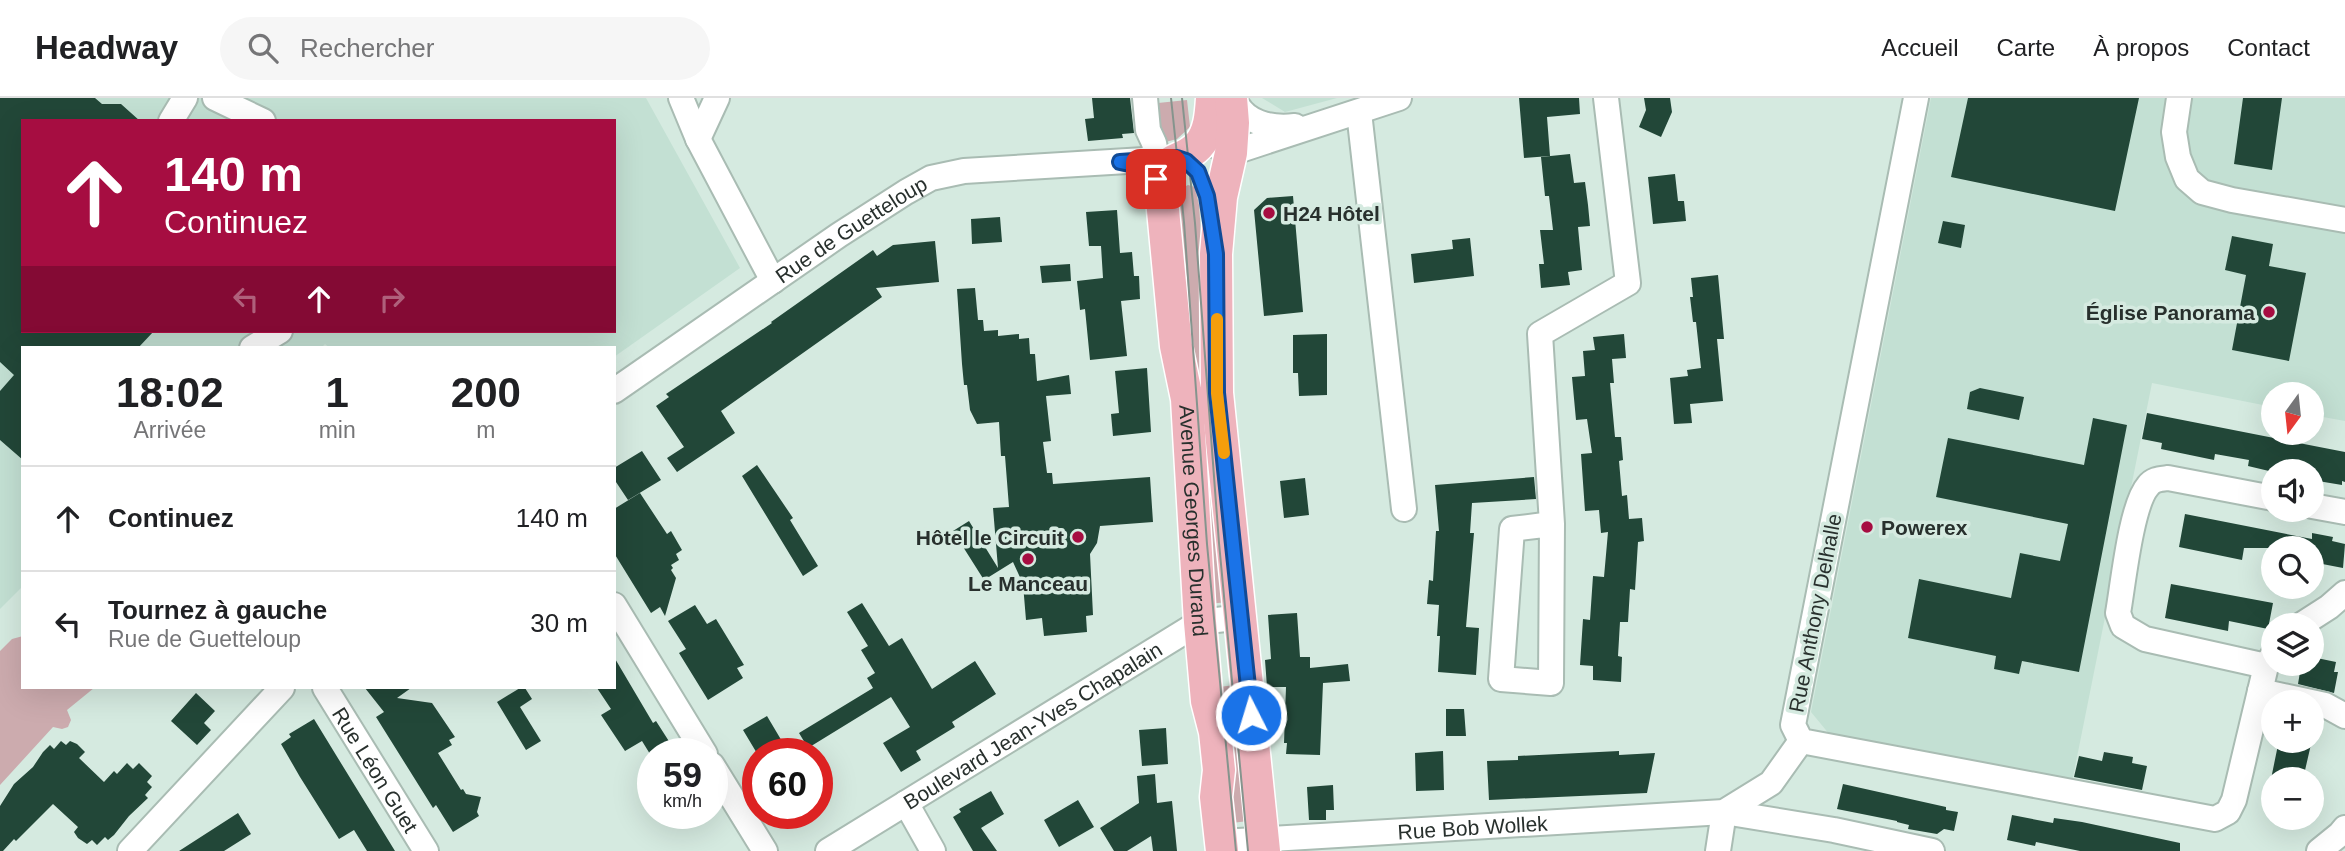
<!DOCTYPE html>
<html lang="fr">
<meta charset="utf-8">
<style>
body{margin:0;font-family:Arial,sans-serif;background:#f6f6f6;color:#202124;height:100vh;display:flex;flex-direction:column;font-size:26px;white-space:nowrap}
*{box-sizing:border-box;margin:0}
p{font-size:23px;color:#757577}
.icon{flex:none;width:38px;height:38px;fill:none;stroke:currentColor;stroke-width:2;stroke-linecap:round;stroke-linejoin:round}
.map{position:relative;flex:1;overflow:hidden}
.drawer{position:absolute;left:21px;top:248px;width:595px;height:343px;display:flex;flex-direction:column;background:#fff;border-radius:0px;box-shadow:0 7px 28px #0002}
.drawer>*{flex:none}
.hud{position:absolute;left:21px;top:21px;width:595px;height:214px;border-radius:0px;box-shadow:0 7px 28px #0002;background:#a60d41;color:#fff;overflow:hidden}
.needle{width:46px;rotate:195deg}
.buttons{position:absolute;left:2261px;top:284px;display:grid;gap:14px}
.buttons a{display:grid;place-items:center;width:63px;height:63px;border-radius:50%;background:#fff;box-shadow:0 7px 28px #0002;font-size:35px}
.speed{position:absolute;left:637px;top:640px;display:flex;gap:14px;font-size:35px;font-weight:700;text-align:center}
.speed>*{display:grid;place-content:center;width:91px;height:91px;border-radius:50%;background:#fff;box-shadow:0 7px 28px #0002;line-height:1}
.speed small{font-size:18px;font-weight:400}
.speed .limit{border:10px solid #d22;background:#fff;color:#111}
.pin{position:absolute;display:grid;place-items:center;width:60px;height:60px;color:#fff;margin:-30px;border-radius:14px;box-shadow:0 4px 10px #0006}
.me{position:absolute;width:77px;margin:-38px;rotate:355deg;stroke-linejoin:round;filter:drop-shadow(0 0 5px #0008)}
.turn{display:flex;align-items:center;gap:24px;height:147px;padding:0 28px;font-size:32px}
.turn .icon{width:91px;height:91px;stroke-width:2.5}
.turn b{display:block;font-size:49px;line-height:60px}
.lanes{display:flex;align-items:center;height:66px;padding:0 28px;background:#0003;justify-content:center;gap:35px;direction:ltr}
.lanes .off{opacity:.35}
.eta{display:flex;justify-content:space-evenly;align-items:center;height:119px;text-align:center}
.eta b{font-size:42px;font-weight:700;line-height:49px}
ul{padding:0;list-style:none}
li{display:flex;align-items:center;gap:21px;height:105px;padding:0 28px;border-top:2px solid #e0e0e0}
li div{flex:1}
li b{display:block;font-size:26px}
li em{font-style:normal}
header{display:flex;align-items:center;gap:42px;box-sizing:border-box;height:98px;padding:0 35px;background:#fff;border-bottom:2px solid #e0e0e0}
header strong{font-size:33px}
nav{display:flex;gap:38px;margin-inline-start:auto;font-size:24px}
.search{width:490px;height:63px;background:#f6f6f6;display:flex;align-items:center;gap:18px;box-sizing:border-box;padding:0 24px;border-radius:38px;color:#757577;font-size:26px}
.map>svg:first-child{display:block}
.built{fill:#c3e0d3;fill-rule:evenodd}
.green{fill:#ccabae}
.building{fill:#224738}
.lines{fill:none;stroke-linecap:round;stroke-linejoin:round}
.minor-casing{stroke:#a9bcb3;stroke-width:28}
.major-casing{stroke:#fff;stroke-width:35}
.minor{stroke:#fff;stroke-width:24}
.major{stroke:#eeb3bc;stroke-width:32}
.tram{stroke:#85948d;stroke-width:2}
.route-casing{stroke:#114b97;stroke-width:18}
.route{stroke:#1a73e8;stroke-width:12}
.slow{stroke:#f59e0b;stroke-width:12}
.poi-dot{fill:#a60d41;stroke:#d5eae0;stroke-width:2.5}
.labels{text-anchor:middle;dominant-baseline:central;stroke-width:7;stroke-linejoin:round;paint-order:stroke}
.poi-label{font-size:21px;font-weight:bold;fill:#28302d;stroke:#d5eae0;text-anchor:start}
.street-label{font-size:21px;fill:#28302d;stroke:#d5eae0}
</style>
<header>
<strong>Headway</strong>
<div class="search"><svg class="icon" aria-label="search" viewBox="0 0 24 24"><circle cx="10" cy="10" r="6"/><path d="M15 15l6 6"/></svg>Rechercher</div>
<nav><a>Accueil</a><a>Carte</a><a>À propos</a><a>Contact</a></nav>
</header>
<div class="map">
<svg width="2345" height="753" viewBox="0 0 2345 753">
<rect width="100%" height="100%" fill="#d5eae0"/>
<path class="built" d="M0,0H646L740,170L614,259V250H330L325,246L321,250H23V488L0,511ZM23,23H614V233H23Z
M1262,0H1337L1285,14Z
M1931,0H2345V323L2312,317V296H2273V309L2152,285L2072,684L1830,637L1811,614Z"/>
<path class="green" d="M1187,2L1190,29L1177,41L1162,45L1158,5Z
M1188,87L1195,89L1199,107L1228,504L1208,506L1177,98L1178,92Z
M23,538V590H94L67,612L71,622L68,629L62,631L53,629L0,687V553L12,541Z
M1235,587L1248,723L1232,725L1219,589Z"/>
<path class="building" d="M0,0H95L102,6H121L140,23H23V233H154L138,250H23V362L0,342V293L14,277L0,264Z
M1092,0H1130L1134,35L1122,36L1123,40L1088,43L1085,21L1094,20Z
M1519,0H1579L1580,16L1547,19L1550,58L1524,60Z
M1644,0H1670L1672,14L1661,39L1639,29L1646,12Z
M1968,0H2139L2115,113L1951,79Z
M2243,0H2282L2272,72L2234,66Z
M1570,56L1574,85L1585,84L1588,107L1590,128L1578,129L1582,172L1568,174L1570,187L1541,190L1539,166H1544L1540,132H1553L1549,98H1545L1541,59Z
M1675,76L1678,103H1684L1686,123L1653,126L1648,79Z
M1293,98L1303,214L1264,218L1254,112L1267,100Z
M1117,112L1120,155L1132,154L1134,178H1139L1140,201L1121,203L1127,258L1090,262L1085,211L1080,212L1077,183L1103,180L1101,148H1089L1086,114Z
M1000,119L1002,144L972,146L971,121Z
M1943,123L1965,127L1961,150L1938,145Z
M2232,138L2273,146L2269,168L2306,175L2289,263L2232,252L2246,177L2225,172Z
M1470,140L1474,178L1414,185L1411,156L1453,151L1452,142Z
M935,143L939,184L876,190L882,199L721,313L735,335L677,374L667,360L684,349L656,308L669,299L666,296L772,225L771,224L873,152L877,158L893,147Z
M1070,166L1071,183L1042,185L1040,168Z
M1718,177L1724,241H1717L1723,303L1690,306L1692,325L1674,326L1670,280L1688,278L1687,272L1701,270L1696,224H1693L1690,199H1693L1691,180Z
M975,190L978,222H983L984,233L998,232V238L1019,236V241L1029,240L1030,256H1035L1037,283L1069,277L1071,296L1046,298L1051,343L1043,344L1047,375H1052L1053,386L1150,379L1153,424L1100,428L1097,445L1090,456L1093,517L1086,518L1087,534L1044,538L1042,520L1026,522L1023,486L1013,464L984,482L953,433L969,423L998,470L993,410L1009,409L1005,358H1001L999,324L977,326L970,312L967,287H964L962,266L957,191Z
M1327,236V297L1299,298L1298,275H1293V237Z
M1624,236L1626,260L1612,261L1614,285H1610L1615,339H1621L1623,362L1619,363L1622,398L1627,397L1629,421L1642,420L1644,443L1638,444L1635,492L1630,491L1628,524H1620L1618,558L1622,559L1621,584L1593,582V568L1580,567L1583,521L1590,522L1593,478L1604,479L1608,434L1601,435L1599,412L1585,413L1581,356L1592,355L1587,321L1576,322L1572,279L1585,278L1583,253L1595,252L1593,239Z
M1147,270L1151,334L1113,338L1111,316L1119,315L1115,273Z
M1980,290L2024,299L2019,322L1967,311L1970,294Z
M2147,315L2345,354V384L2342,383V387L2318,383L2319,377L2312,376V373H2269L2248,368L2249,362L2215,356L2214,362L2161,351L2162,345L2142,341Z
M2093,320L2127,327L2079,574L2022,563L2019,576L1994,571L1996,558L1908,540L1919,481L2011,500L2020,455L2060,463L2068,426L1936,399L1948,340L2084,367Z
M642,353L661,382L628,402L614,381V370Z
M757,367L793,420L790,422L818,468L803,478L742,378Z
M1534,379L1536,401L1472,405L1470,435H1474L1466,529L1479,530L1476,577L1438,574L1440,538H1437L1439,507L1427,506L1429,482L1433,483L1436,433H1439L1435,387Z
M1305,380L1309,417L1284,420L1280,383Z
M640,395L667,436L671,433L682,452L676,456L679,462L671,467L673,470L671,472L676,480L665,518L660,509L651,515L614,455V411Z
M2185,416L2312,441V435L2333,439L2332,443L2345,446L2343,470L2312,464V445L2311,450H2244L2242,462L2179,449Z
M2171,486L2273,505L2268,531L2229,523L2228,533L2165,520Z
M862,505L889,548L902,540L932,591L975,563L996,596L952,624L955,629L916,653L921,662L901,674L883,645L910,629L891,599L808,650L799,635L873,590L867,580L875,575L861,552L868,548L847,514Z
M695,507L707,526L716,521L744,567L737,570L743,580L708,602L679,555L686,551L668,523Z
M1297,515L1300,559H1310V570L1348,566L1350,583L1323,585L1320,657L1286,656L1287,645H1284L1286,589H1267L1265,562L1271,561L1268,517Z
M614,559L653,625L656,623L672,648L668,651L671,656H650L642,643L625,653L601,617L611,611L597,590H614Z
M2312,559L2336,564L2334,574H2338L2334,595L2298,586L2300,574L2305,575L2307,565H2312Z
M365,590H411L397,600L432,605L455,639L449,642L452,647L438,655L461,692L463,691L466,696L481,699L477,714L479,718L453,734L436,707L433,710L376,619L384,614Z
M520,590H525L532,601L520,609L541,643L526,652L497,604Z
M196,595L215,613L204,625L211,632L197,647L171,623Z
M1446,611H1464L1466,638H1446Z
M767,618L783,645L765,656L758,657L743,632Z
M314,621L336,657L395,753H367L354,732L339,741L300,679L281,646L291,639L289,636Z
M1166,630L1168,666L1142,668L1139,632Z
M2279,642H2312L2303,681H2271Z
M61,643L66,647L70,643L77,646L85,654L79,660L104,684L114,673L117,676L127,665L133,671L139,665L152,678L147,684L152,689L145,697L148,700L129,718L114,737L108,742L105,739L97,747L92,742L87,746L78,740L74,734L78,729L53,706L16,743L14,741L3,753H0V708L14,686L33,669L43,654L50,647L54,651Z
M1443,653L1444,692L1416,693L1415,655Z
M1619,653V657L1655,655L1647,695L1489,702L1487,663L1518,662V658Z
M2104,654L2133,659L2132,665L2147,668L2142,692L2074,679L2079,658L2102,663Z
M1155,676L1157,705L1172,703L1177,753H1153L1151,738L1127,753H1114L1100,730L1139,705L1137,678Z
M1843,686L1946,709V712L1958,714L1954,733L1944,731L1937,736L1908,731L1909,727L1897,724V723L1837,711Z
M1333,687L1334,712H1326V722H1309L1307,689Z
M991,693L1004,716L981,730L997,753H973L953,719L961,714L959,711Z
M1078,702L1094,729L1059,749L1044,722Z
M238,715L251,736L224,753H179Z
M2012,717L2053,725L2054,720L2082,724L2180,745V753H2080L2036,744L2035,748L2007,742Z"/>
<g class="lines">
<defs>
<g id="minor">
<path d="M215,0L263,23"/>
<path d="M681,0L698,41L773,183"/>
<path d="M1145,0L1148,32L1154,45L1160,77"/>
<path d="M1234,0C1243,25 1271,31 1295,28"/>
<path d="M1916,0L1793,627L1801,643L2215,721L2228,714L2234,702L2266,568L2273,557"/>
<path d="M2179,0L2174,34L2178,59L2187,81L2202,94L2232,102L2345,122"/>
<path d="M1359,14L1404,411"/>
<path d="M171,23L185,0"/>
<path d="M698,41L717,0"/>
<path d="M1218,49L1231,55L1399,0"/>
<path d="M252,250L280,233"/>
<path id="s1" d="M614,293L839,137L906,94L931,80L964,73L1177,60"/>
<path d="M2312,408L2345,414"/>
<path d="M1552,426L1512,431L1501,581L1551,585L1552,426L1540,236L1628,185L1606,0"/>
<path d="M614,507L705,656"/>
<path d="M2301,527L2329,509L2345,495"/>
<path d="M2266,568L2145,541L2123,528L2118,515C2123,487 2131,407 2148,388C2153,381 2160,381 2168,380L2273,400"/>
<path id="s2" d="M325,590L426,753"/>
<path d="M2260,593L2325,607L2345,618"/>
<path d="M712,667L765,753"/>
<path d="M906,705L933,753"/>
<path id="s3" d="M1221,744L1724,714L1771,685L1801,643"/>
<path d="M130,753L282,590"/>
<path id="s4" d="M828,753L1200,524L1242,519"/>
<path d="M1718,753L1724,714L1834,732L1932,753"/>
<path d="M2319,753L2340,736L2345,730"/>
</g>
<g id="major">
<path id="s5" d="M1212,0C1211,16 1210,35 1198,48C1179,68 1163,54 1161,91L1176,248L1187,301L1200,524L1207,603L1215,634L1219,672L1216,699L1222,753"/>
<path d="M1231,0L1233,25L1231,55L1221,99L1216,156L1217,295L1264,753"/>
</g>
</defs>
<use href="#minor" class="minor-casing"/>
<use href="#major" class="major-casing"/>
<use href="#minor" class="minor"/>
<use href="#major" class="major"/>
<path class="tram" d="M1171,0L1184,124L1207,446L1236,753
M1182,0L1195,125L1219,445L1248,753"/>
</g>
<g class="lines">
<defs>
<path id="route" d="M1156,81L1139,68L1120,64L1177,60L1186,63L1198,74L1207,98L1216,156L1217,295L1251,617"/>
</defs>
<use href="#route" class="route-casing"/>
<use href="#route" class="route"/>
<path class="slow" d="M1217,221V295L1224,355"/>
</g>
<g class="poi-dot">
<circle cx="1269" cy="115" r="7"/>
<circle cx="2269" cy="214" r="7"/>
<circle cx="1867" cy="429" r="7"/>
<circle cx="1078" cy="439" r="7"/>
<circle cx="1028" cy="461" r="7"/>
</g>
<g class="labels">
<g class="poi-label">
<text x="1283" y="115">H24 Hôtel</text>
<text x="2255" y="214" text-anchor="end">Église Panorama</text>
<text x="1881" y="429">Powerex</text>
<text x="1064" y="439" text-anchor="end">Hôtel le Circuit</text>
<text x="1028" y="485" text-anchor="middle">Le Manceau</text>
</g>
<g class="street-label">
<text stroke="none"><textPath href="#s1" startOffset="287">Rue de Guetteloup</textPath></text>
<text stroke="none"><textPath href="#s5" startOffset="446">Avenue Georges Durand</textPath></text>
<text transform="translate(1815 515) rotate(-79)">Rue Anthony Delhalle</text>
<text stroke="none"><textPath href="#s4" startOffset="240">Boulevard Jean-Yves Chapalain</textPath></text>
<text stroke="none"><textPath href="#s2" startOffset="96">Rue Léon Guet</textPath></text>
<text stroke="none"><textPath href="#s3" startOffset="252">Rue Bob Wollek</textPath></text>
</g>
</g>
</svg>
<div class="buttons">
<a><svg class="needle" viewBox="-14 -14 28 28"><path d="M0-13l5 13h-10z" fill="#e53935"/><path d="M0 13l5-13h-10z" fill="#757577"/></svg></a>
<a><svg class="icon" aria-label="sound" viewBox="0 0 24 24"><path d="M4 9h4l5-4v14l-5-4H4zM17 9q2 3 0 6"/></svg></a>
<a><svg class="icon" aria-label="search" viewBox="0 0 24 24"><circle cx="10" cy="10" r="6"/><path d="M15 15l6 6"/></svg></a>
<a><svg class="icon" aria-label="layers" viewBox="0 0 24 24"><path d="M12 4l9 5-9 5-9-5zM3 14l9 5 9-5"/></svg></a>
<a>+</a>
<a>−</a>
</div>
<div class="speed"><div>59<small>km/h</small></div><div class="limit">60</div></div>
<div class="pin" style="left:1156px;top:81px;background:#d93025"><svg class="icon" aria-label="arrive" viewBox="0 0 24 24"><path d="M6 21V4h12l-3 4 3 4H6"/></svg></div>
<svg class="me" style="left:1251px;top:617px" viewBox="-20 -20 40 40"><circle r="17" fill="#1a73e8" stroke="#fff" stroke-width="3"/><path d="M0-11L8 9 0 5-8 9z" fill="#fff"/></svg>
<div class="hud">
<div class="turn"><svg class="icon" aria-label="ahead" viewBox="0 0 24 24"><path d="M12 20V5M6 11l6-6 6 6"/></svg><div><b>140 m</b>Continuez</div></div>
<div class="lanes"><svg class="icon off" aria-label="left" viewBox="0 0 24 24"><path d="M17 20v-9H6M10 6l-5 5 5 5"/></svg><svg class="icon" aria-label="ahead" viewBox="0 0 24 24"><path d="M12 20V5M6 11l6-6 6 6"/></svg><svg class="icon off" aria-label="right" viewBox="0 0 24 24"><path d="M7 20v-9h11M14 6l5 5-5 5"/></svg></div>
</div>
<section class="drawer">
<div class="eta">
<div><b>18:02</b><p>Arrivée</p></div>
<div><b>1</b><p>min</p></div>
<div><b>200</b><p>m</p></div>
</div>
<ul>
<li><svg class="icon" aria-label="ahead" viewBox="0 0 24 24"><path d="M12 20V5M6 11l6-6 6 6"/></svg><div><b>Continuez</b></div><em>140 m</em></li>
<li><svg class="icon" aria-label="left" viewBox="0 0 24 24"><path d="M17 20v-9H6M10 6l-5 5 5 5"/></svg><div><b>Tournez à gauche</b><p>Rue de Guetteloup</p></div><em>30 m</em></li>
</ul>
</section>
</div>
